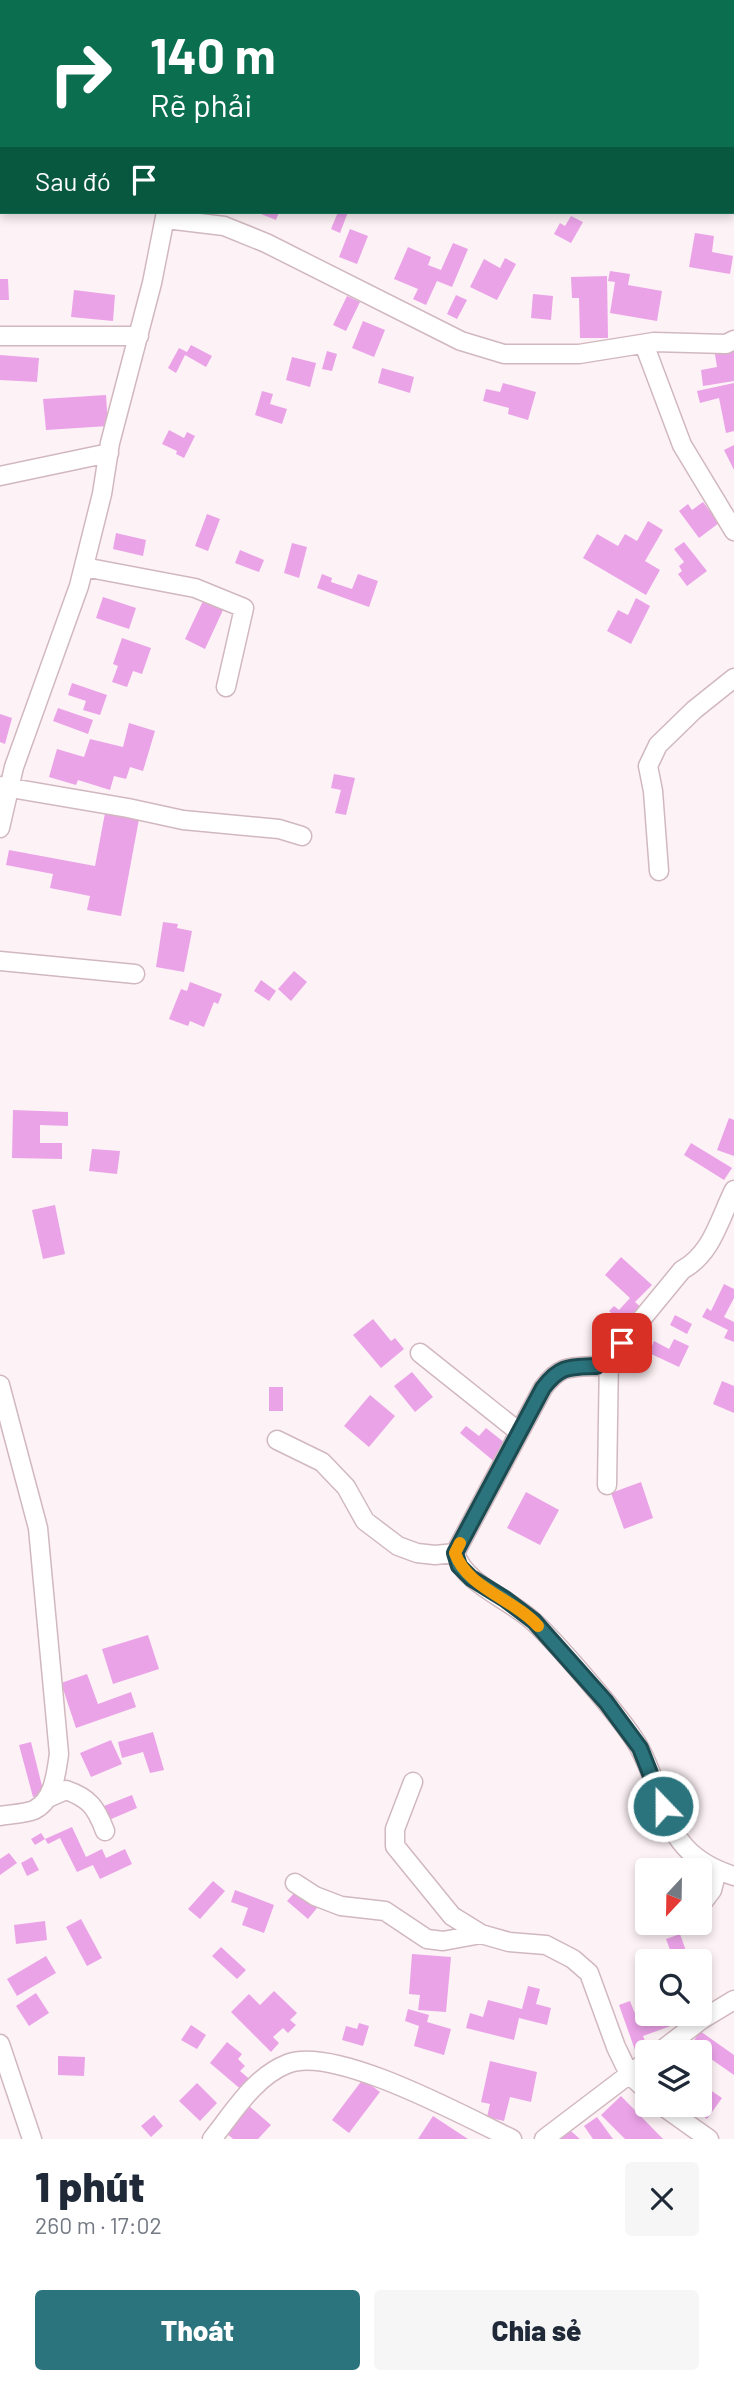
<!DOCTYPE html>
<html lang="vi">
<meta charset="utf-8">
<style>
body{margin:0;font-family:Barlow,sans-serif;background:#f6f6f7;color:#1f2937;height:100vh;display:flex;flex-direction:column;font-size:26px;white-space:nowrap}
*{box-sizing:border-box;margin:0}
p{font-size:23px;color:#747a83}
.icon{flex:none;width:38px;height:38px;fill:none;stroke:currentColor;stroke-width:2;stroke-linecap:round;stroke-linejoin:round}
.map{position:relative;height:2139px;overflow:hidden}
.drawer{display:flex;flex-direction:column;background:#fff;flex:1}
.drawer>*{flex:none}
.banner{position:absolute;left:0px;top:0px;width:735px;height:214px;box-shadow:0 4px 10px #0003;background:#0b6e4f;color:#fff;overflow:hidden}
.needle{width:46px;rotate:202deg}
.tools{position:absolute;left:635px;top:1858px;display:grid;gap:14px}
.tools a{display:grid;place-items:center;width:77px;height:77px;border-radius:7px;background:#fff;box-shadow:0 4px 10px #0003;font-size:35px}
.pin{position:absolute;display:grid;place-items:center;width:60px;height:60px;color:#fff;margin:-30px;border-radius:14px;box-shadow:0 4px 10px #0006}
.me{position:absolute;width:77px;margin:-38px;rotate:338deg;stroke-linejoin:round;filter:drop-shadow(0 0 5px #0008)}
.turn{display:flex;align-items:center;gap:24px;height:147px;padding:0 35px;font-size:32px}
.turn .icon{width:91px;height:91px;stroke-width:2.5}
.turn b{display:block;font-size:49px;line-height:60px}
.then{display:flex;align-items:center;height:66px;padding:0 35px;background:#0003;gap:14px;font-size:26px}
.round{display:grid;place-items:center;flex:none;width:74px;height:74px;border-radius:7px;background:#f6f6f7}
.headline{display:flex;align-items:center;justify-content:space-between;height:119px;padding:0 35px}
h1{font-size:42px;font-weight:800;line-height:52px}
.button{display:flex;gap:14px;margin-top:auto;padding:14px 35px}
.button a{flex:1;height:80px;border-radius:7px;background:#2b747d;color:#fff;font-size:28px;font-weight:800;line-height:80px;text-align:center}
.button a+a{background:#f6f6f7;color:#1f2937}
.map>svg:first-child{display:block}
.building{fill:#eba3e8}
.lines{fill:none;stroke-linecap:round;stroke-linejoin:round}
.street-casing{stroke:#d1b8bf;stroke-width:21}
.street{stroke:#fff;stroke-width:18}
.route-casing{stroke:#1c4b51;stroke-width:18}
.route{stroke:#2b747d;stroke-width:12}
.slow{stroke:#f59e0b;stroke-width:12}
</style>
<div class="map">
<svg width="734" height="2139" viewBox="0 0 734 2139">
<rect width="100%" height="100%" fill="#fdf2f5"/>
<path class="building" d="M256,212H279L276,220Z
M338,212H348L340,233L331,229Z
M571,216L583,222L571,243L554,234L560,223L565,226Z
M350,229L368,236L357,264L339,257Z
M695,233L714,236L712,252L733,256L730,274L689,267Z
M453,243L468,249L452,287L437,281L426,305L413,299L418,289L394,279L408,247L431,257L428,265L441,270Z
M505,258L516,264L497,300L470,287L484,259L500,268Z
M610,271L630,274L628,285L662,291L657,321L610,313L615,282L608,281Z
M607,276L608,338H580L579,298H572L571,277Z
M0,279H8L9,300H0Z
M74,290L115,295L113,321L71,317Z
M533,294L553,296L551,320L531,318Z
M456,295L467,300L457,319L447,314Z
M347,296L360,302L346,331L333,325Z
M363,321L385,330L374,357L352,348Z
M191,345L212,356L206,367L185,355L176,373L168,368L179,348L187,352Z
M734,345V381L703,386L701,370L717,367L714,348Z
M327,351L337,354L332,371L322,369Z
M0,355L39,358L37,382L0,380Z
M292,357L316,363L310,387L286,380Z
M382,368L414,377L410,393L378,383Z
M503,383L536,392L528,420L508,414L509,408L483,401L486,389L500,392Z
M734,383V431L726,433L719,398L700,403L697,391Z
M262,391L273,394L270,404L287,409L282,424L255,415Z
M106,395L108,426L46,430L43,399Z
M169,430L184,438L187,432L195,436L184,458L176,454L177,451L162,444Z
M734,445V470L724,450Z
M703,502L719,523L699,538L679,511L688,504L692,510Z
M207,514L220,519L208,551L195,546Z
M648,521L663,530L645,561L660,570L646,595L583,558L597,534L618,546L625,534L637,541Z
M116,533L146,540L143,556L113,549Z
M684,542L707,571L687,586L678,574L682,571L679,566L684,562L674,549Z
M292,543L307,547L299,578L284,573Z
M240,550L264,560L259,572L235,563Z
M322,574L332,578L331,582L352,589L358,574L378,581L369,607L317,588Z
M103,597L136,608L129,629L96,618Z
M636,598L650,606L631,644L607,631L618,610L628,615Z
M203,601L223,610L205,649L185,639Z
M122,638L151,648L142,674L133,671L127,687L112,682L118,666L113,664Z
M72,683L107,695L100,715L83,710L86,701L68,695Z
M58,708L93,720L88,734L53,721Z
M0,714L12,718L5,744L0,742Z
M129,723L155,731L143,771L130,767L126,779L114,776L110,790L78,780L76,785L49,777L57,749L84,757L90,739L123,747Z
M334,774L355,778L346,815L335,813L341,790L331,788Z
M105,813L139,819L121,916L87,910L90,896L50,888L53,874L6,865L9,850L95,866Z
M163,922L178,924L177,928L192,931L184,972L156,967Z
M294,971L307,982L291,1001L278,989Z
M261,980L276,991L269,1001L254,991Z
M190,982L222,994L218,1004L214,1002L204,1027L190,1021L188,1026L169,1019L181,989L187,991Z
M13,1110L68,1112V1126L40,1125V1143H62V1159L12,1158Z
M729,1118L734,1120V1156L717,1150Z
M691,1143L732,1168L724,1180L684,1155Z
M92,1149L120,1151L117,1174L89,1171Z
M55,1205L65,1254L43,1259L32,1210Z
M621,1257L652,1285L635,1302L643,1309L627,1327L609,1311L614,1306L619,1310L630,1298L605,1275Z
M724,1284L734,1289V1298L724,1317L734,1322V1342L724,1338L728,1330L702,1317L707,1308L711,1311Z
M675,1315L692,1324L687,1334L670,1325Z
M373,1319L391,1341L395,1338L404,1349L381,1368L353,1335Z
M674,1339L689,1346L679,1367L649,1353L654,1341L669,1349Z
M412,1372L433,1397L415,1412L394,1386Z
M722,1381L734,1386V1413L713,1404Z
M269,1387H283V1411H269Z
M370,1395L395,1416L369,1447L344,1426Z
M466,1426L479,1436L486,1428L510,1447L496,1463L460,1433Z
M641,1482L653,1518L624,1529L611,1493Z
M526,1492L559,1510L540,1545L507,1528Z
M148,1635L159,1669L113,1684L102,1649Z
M87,1674L98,1704L131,1692L136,1707L76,1728L61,1683Z
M153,1732L164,1770L150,1773L143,1752L122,1758L118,1742Z
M111,1740L122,1764L91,1777L80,1753Z
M31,1742L44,1794L33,1797L19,1745Z
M132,1795L137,1808L109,1820L104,1806Z
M72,1827L86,1857L102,1849L106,1858L125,1849L132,1864L100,1879L93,1865L77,1872L60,1838L48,1844L45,1839Z
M41,1833L45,1839L35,1845L31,1839Z
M9,1853L17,1863L0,1875V1859Z
M32,1857L39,1870L27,1876L21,1863Z
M213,1881L225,1891L200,1919L188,1909Z
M235,1890L274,1905L264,1933L242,1925L248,1908L231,1902Z
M296,1891L317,1908L308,1919L287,1901Z
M81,1919L102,1958L87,1966L66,1927Z
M45,1921L47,1940L16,1944L14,1925Z
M680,1934L690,1962H652L672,1955L666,1939Z
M221,1947L246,1970L237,1979L212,1956Z
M412,1954L451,1957L446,2012L418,2010L420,1995L409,1994Z
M46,1956L56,1973L17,1996L7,1979Z
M528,1986L540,1989L536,2004L551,2008L547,2025L519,2018L514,2040L466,2028L470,2013L483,2017L488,2000L522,2009Z
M700,1990L707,2007L700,2010Z
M274,1991L297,2013L290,2020L296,2025L288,2033L283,2028L273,2037L279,2043L271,2052L231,2012L249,1994L260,2005Z
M36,1993L49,2013L29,2026L16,2006Z
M630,2001L638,2021L656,2014L686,2015L677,2018L679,2023L643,2036L647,2046L635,2050L619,2005Z
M408,2009L429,2015L427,2022L451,2029L444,2055L414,2046L419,2026L405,2021Z
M359,2023L369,2026L363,2046L342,2040L346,2026L357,2029Z
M191,2025L206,2035L197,2049L181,2040Z
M700,2031L734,2055V2075L691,2045Z
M227,2042L242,2054L238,2059L245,2066L240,2071L253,2082L244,2092L210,2063Z
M58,2056L85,2057L84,2076L58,2075Z
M490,2061L537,2072L531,2102L510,2097L504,2121L487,2117L490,2104L481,2102Z
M363,2079L380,2092L349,2133L332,2120Z
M197,2083L217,2103L200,2121L179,2101Z
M700,2083L722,2098L707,2119L688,2105H700Z
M621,2096L663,2139H625L601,2115Z
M249,2106L271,2125L258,2139H233L225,2132Z
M154,2115L163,2126L151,2137L141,2126Z
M433,2116L468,2139H418Z
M597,2117L613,2139H593L584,2126Z
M564,2125L580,2139H551Z"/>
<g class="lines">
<defs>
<path id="street" d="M187,2V0
M733,107H734
M166,219L224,226L266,243L461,341L504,354H579L654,342L726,344L734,340
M0,336H139
M644,344L682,445L734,531
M0,476L109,453
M84,567L195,588L244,608L226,687
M0,786L128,808L183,820L279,829L302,836
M0,828L14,767L79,586L102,494L110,443L152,283L166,212
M659,871L653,791L648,766L658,745L694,710L734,678
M0,961L135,974
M734,1190C719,1220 712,1254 682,1270L622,1343L597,1366C570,1367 560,1365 543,1388L455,1553C465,1585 510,1599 534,1622C557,1643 585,1677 606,1702C617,1716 632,1733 640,1749C670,1806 661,1853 734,1876
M420,1353L519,1432
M0,1385L38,1528L59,1754C56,1774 54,1800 34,1810C24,1814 10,1814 0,1816
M277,1440L322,1462L346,1487L365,1521L398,1546L417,1553L435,1555L455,1553
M607,1485L609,1355
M413,1782L395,1829V1846L452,1916L481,1934L509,1942L546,1945L573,1959L589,1973L616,2047L629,2074L648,2092
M48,1798L66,1790C89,1798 96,1807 105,1831
M295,1883L315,1896L341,1906L385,1911L427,1939L443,1941L481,1934
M700,1906L712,1890L717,1871
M0,2044L32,2139
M658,2053L701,2020L734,2000
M661,2105L709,2139
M212,2139C233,2113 254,2077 287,2064C333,2044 466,2117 512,2139
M544,2139L648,2060"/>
</defs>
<use href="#street" class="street-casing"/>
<use href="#street" class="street"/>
</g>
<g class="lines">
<defs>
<path id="route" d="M622,1343L597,1366C570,1367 560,1365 543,1388L455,1553L459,1566L471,1578L505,1599L534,1621L606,1702L640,1748L663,1806"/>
</defs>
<use href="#route" class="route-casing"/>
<use href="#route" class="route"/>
<path class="slow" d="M460,1543L455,1553C467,1588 514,1599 538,1626"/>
</g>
</svg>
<div class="tools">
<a><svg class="needle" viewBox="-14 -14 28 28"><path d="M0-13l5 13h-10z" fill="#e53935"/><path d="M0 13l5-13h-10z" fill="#747a83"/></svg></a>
<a><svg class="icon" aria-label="search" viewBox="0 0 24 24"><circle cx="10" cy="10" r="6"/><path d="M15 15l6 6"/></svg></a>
<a><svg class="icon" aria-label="layers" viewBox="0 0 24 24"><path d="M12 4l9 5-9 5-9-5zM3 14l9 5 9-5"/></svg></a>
</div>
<div class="pin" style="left:622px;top:1343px;background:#d93025"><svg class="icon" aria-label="arrive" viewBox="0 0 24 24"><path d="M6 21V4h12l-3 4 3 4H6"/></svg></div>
<svg class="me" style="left:663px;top:1806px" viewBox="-20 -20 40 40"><circle r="17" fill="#2b747d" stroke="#fff" stroke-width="3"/><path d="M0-11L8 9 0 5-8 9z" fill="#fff"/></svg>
<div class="banner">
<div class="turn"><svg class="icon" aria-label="right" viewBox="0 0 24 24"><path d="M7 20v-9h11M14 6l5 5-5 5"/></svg><div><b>140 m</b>Rẽ phải</div></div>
<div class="then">Sau đó<svg class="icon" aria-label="arrive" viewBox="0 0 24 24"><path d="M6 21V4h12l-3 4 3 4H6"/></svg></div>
</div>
</div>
<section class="drawer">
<div class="headline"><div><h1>1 phút</h1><p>260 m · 17:02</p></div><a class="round"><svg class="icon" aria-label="close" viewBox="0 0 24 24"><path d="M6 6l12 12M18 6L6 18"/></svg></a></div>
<div class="button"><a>Thoát</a><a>Chia sẻ</a></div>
</section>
